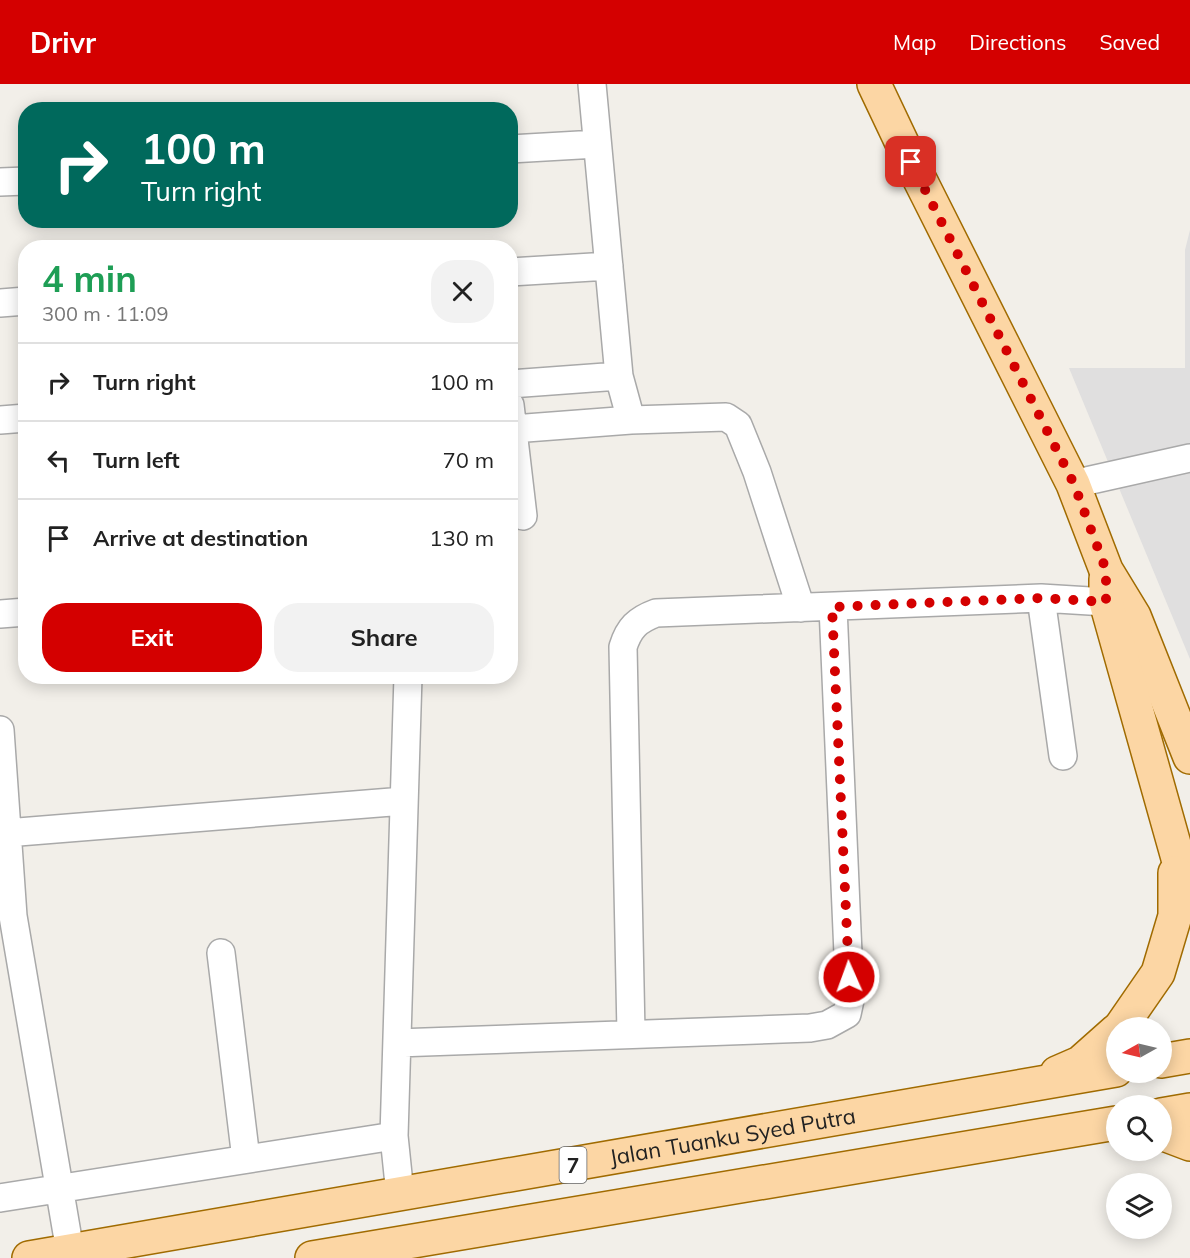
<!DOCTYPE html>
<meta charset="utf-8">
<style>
body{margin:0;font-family:Mulish,sans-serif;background:#f2f2f2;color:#222;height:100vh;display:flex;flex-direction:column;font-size:22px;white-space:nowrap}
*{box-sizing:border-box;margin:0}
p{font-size:20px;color:#767676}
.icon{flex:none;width:33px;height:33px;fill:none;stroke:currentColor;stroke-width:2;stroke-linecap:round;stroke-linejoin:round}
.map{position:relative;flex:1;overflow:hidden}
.side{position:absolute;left:18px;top:156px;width:500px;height:444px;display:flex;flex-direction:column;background:#fff;border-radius:24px;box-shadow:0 3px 15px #0003}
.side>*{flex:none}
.banner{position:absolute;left:18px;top:18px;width:500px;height:126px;border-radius:24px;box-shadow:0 3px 15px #0003;background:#00695c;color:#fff;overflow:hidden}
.needle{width:39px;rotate:262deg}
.fabs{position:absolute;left:1106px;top:933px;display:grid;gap:12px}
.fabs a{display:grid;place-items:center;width:66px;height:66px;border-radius:50%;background:#fff;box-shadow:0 3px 15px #0003;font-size:30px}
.pin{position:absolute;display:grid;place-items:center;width:51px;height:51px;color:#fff;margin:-26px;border-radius:12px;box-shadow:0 3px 9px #0006}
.me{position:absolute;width:66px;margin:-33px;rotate:358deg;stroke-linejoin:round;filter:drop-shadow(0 0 4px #0008)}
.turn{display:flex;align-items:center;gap:21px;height:126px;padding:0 24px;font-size:27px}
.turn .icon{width:78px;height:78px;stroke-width:2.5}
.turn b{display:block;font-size:42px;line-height:51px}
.round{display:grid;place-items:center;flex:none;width:63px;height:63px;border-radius:24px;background:#f2f2f2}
.headline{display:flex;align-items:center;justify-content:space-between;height:102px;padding:0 24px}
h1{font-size:36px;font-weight:700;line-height:45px;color:#1e9e55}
.primary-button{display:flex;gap:12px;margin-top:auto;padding:12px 24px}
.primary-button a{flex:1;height:69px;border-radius:24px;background:#d40000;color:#fff;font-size:24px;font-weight:700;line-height:69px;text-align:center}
.primary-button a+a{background:#f2f2f2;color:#222}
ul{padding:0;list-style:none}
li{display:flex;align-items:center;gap:18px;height:78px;padding:0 24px;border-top:2px solid #e0e0e0}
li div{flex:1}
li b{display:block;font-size:22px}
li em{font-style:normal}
header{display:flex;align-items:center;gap:36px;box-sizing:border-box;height:84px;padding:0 30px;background:#d40000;color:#fff}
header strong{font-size:28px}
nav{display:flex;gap:33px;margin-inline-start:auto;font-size:21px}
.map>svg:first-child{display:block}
.residential{fill:#e0dfdf}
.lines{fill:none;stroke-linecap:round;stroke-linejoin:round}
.minor-casing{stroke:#a9a9a9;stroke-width:30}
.major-casing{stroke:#a06b00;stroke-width:36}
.minor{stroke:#fff;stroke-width:27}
.major{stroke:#fcd6a4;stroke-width:33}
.route{stroke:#d40000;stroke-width:10;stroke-dasharray:0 18}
.labels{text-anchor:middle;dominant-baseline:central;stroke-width:6;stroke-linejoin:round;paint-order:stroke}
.shield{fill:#fff;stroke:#646464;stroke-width:1.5}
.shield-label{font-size:21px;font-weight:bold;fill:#222}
.street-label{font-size:22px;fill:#222;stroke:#fff}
</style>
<header>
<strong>Drivr</strong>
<nav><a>Map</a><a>Directions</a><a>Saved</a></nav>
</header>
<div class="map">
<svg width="1190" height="1174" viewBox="0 0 1190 1174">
<rect width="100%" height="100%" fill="#f2efe9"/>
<path class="residential" d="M1190,146V575L1069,284H1185V166Z"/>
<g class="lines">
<defs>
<path id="minor" d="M592,0L619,292L631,336L726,333L738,341L757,388L801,524
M510,65L597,60
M0,98L26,97
M510,188L609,182
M0,219L26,217
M510,300L619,292
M510,321L523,432
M0,336L26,334
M513,345L631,336
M1073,400L1190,374
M1041,514L1063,672
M0,530L26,528
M0,646L13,832L70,1167
M6,749L404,717
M221,869L246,1075
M631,949L623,563C629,544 637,536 656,529L1041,514L1106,518L1123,526
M397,959L810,944L827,941L847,930L850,916L833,523
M400,1110L394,1052L408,592
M0,1114L394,1052"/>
<g id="major">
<path d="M874,0L911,78L1073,400L1106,486L1134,532L1190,673"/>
<path d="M1106,495V518L1190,817"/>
<path d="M1120,944L1158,889L1175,832V789"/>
<path d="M1161,977L1190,972"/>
<path d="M1057,989L1080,979L1116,947"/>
<path d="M1161,1031L1190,1026"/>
<path d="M1161,1049L1190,1060"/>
<path id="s1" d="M29,1174L1116,986"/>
<path d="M312,1174L1116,1039"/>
</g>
</defs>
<use href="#minor" class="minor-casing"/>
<use href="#major" class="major-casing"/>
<use href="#minor" class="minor"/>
<use href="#major" class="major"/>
</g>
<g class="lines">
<path class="route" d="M849,893L832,523L1041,514L1106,518V486L1074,400L911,78"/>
</g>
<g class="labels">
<rect class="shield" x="559.5" y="1063" width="27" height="36" rx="4.5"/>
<g class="shield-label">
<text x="573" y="1081">7</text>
</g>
<g class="street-label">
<text stroke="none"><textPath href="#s1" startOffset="714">Jalan Tuanku Syed Putra</textPath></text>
</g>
</g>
</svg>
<div class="fabs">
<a><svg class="needle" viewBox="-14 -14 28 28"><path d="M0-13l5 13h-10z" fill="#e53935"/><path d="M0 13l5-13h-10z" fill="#767676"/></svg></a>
<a><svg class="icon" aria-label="search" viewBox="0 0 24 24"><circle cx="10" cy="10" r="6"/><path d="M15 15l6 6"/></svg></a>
<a><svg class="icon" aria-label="layers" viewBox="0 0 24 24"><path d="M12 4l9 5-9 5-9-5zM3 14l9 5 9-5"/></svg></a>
</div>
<div class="pin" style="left:911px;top:78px;background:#d93025"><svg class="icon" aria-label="arrive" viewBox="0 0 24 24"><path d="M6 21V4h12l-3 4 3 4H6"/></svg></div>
<svg class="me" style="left:849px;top:893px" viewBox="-20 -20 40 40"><circle r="17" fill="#d40000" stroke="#fff" stroke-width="3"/><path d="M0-11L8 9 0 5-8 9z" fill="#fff"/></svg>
<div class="banner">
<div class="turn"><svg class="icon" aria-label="right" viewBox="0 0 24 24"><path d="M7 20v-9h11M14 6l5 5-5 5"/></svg><div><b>100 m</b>Turn right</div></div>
</div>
<section class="side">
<div class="headline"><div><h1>4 min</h1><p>300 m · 11:09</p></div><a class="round"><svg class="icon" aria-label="close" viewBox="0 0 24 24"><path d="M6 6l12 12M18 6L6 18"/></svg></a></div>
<ul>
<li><svg class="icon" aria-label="right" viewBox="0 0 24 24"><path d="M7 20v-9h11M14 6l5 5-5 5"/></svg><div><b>Turn right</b></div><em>100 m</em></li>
<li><svg class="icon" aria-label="left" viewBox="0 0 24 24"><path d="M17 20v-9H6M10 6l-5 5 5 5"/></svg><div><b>Turn left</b></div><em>70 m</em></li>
<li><svg class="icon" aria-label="arrive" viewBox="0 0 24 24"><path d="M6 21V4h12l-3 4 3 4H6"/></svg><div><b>Arrive at destination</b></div><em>130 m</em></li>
</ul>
<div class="primary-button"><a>Exit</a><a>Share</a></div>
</section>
</div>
